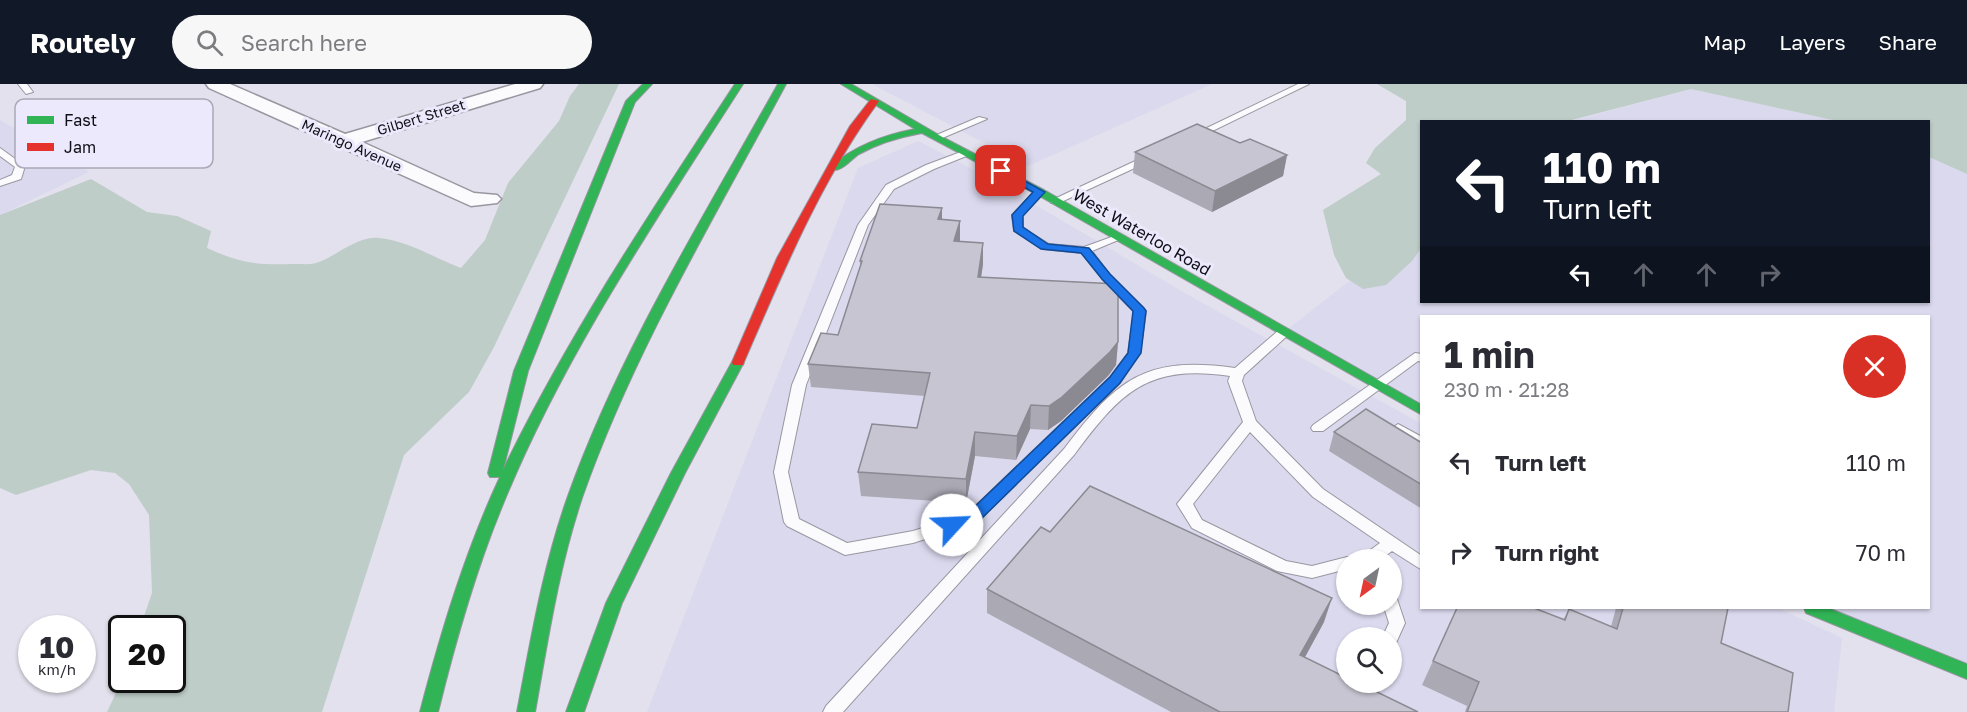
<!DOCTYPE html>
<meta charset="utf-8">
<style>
body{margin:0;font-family:"Golos Text",sans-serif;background:#f7f7f7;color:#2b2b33;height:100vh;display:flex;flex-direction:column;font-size:22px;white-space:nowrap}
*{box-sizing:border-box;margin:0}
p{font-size:20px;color:#7c7c81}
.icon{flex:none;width:33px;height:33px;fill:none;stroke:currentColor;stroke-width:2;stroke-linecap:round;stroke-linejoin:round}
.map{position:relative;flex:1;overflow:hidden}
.details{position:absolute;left:1420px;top:231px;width:510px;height:294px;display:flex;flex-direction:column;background:#fff;border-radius:0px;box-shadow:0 2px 4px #0004}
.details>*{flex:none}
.banner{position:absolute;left:1420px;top:36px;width:510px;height:183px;border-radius:0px;box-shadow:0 2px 4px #0004;background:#111827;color:#fff;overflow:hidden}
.needle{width:39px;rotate:213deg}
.buttons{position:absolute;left:1336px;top:465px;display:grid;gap:12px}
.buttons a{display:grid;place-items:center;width:66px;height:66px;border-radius:50%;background:#fff;box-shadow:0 2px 4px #0004;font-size:30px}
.speed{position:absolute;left:18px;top:531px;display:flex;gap:12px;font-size:30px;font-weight:700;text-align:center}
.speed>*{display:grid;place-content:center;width:78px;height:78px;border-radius:50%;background:#fff;box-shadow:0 2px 4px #0004;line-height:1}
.speed small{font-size:15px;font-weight:400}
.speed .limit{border:3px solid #111;border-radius:9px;background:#fff;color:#111}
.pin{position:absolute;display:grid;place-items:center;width:51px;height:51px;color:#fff;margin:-26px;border-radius:12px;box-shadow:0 3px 9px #0006}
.me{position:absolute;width:66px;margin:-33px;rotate:65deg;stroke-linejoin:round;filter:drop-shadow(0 0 4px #0008)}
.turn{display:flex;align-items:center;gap:21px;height:126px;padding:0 24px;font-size:27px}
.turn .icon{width:78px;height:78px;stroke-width:2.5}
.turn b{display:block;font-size:42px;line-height:51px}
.lanes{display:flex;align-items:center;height:57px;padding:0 24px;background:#0003;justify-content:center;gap:30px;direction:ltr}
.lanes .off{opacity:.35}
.round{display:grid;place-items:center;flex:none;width:63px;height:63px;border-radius:32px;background:#f7f7f7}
.overview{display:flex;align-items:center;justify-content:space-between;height:102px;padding:0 24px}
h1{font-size:36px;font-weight:700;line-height:45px}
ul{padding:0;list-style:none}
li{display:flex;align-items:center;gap:18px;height:90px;padding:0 24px}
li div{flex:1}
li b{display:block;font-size:22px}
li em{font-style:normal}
header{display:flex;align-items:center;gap:36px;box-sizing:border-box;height:84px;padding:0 30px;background:#111827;color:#fff}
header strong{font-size:28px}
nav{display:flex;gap:33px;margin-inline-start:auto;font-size:21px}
.search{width:420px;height:54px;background:#f7f7f7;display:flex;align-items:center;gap:15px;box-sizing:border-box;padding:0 21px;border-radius:33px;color:#7c7c81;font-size:22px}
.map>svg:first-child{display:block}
.built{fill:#dbd9ee;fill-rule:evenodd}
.green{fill:#becdc8}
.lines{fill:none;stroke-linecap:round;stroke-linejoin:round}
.lane-casing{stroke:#9897a1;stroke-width:2}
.street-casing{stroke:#9897a1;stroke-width:3}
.fast-casing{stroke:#9897a1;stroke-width:2}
.jam-casing{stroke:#9897a1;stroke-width:2}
.lane{fill:#fbfafc;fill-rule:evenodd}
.street{fill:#fbfafc;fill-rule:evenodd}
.fast{fill:#30b455;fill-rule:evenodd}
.jam{fill:#e5322d;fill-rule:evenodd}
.wall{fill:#aaa9b4}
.shaded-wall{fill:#8b8a92}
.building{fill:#c6c5d1;stroke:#8b8a92;stroke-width:1.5}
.route{fill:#1a73e8;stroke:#114b97;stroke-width:1.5}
.labels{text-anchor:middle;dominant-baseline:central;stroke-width:6;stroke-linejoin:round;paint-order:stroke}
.far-street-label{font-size:14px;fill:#100f17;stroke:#ebe9fb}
.street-label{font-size:16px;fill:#100f17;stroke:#ebe9fb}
.key{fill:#ebe9fb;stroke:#a9a8b7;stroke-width:1.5}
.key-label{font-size:16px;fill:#100f17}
</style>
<header>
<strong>Routely</strong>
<div class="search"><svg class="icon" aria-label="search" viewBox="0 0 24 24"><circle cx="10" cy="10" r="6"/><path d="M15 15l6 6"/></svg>Search here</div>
<nav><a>Map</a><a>Layers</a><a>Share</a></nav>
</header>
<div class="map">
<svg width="1967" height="628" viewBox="0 0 1967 628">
<rect width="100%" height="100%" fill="#e2e1ed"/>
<path class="built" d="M872,0H1212L1028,82Z
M1691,5L1837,37L1568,38Z
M0,36L89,88L0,131Z
M918,57L995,97L1195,215L1422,340V524H1778L1842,554L1834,628H647L858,84ZM1347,476H1392V520H1347ZM1347,554H1392V598H1347Z
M1929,73L1967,90V585L1831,524H1929V232H1422V326L1283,249L1422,140V218H1929Z"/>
<path class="green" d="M579,0H619L494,263L469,308L404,371L322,628H107L122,596H172V544H140L152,509L149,431L129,400L115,389L91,386L16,411L0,404V131L91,95L147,128L177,132L211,147L207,164C242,180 258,181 296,180C303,180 313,181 319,178C338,171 357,152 379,154C409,157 434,174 461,184L485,156L508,99L559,37L570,12Z
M1377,0H1967V90L1929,73V38L1837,37L1691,5L1568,37L1422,38V163L1412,177L1386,201L1363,205L1346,194L1334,171L1323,126L1381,90L1366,79L1375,64L1406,36V17Z"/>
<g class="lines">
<defs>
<path id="lane" d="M18,0H27L33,8L26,10Z
M1298,0H1309L1196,55L1188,53Z
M979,33L987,35L940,55L932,53Z
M0,64L25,82L21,95L0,102V96L12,91L15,83L0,72Z
M966,66L969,67V71L934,85L894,105L868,141L806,301L788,388L799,435L847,459L913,447L967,430L1110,293L1128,269L1134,228L1102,195L1082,169L1042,165L1014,147L1012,131L1036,106L1040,105L1045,108L1022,132L1023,144L1049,160L1084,163L1117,151L1123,154L1092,167L1110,191L1146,227L1140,269L1120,299L977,438L913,459L845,471L787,442L784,438L774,388L792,301L858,141L886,101L926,81Z
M1148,71L1152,72V76L1059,119H1051L1050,117Z
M1283,245L1287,246L1289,249L1287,252L1244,291L1242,297L1256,337L1323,405L1422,472V486L1392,467L1380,476H1347V485L1312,494L1277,487L1192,444L1177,420L1243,338L1228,297L1230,292C1147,280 1121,308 1074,371L843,628H823L826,622L1064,365C1116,296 1145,271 1235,284L1279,246ZM1250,348L1313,413L1380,459L1369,467L1353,472L1352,474L1347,473L1312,482L1286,477L1202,436L1193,420Z
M1415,269L1422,270V278L1418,277L1323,347H1313L1311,344L1313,341Z
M1398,340L1422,353V364L1393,348L1391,345Z
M1392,514L1397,515L1405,539L1396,559L1392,560V554H1382L1389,539L1383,520H1392Z
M1362,598H1380L1368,626H1356L1353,621Z"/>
<path id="street" d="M206,0H230L345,50L515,0H543L540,4L362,58L474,109L497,111L501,115L497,119L471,122L209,4Z"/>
<path id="fast" d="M643,0H652L635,18L528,287L503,386C569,250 652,126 735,0H743C656,136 562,273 501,425C474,491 455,559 438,628H420C441,548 465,468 500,393H490L488,389L514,287L626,17Z
M778,0H786C714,134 634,267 583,411C559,481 548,555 535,628H517C531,555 543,482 568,412C620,267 703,134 778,0Z
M841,0H851L944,54L1044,106L1422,321V331L1036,110L922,49C900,53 879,59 859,70C850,76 842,88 831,86V82C856,61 884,51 915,45Z
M738,274L744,278L685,389L622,519L584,628H566L606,519L671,389L732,278Z
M1804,524H1828L1967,580V595L1806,529Z"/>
<path id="jam" d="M871,15L879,17C821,96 783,188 744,278L743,281H733L732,278L777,174L850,42Z"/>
</defs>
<use href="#lane" class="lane-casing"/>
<use href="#street" class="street-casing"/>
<use href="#fast" class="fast-casing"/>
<use href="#jam" class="jam-casing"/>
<use href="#lane" class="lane"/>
<use href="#street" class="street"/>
<use href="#fast" class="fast"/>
<use href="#jam" class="jam"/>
</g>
<path class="wall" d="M1240,59L1287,71L1283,92L1212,128L1133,89L1135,68Z
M942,135L960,137V157L983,159V180L981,193L1118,258L1116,281L1108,292L1061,337L1048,346L1030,345L1016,376L975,372L966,419L861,412L858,388L917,344L925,312L811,303L808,280L838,251L860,183V177Z
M1334,348L1422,359V425L1329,367Z
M1050,448L1324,538L1305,573L1362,606L1418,628H1171L987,529V505Z
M1457,524L1563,536L1569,525L1611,543L1616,524H1728L1721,559L1788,628H1465L1467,622L1422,601Z"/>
<path class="shaded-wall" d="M1287,71L1283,92L1212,128L1215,107Z
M942,124V146L938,135Z
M960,137V158L954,157Z
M983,159V180L978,215V193Z
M1118,258L1116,281L1108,292L1061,337L1048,346L1049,322Z
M1031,321L1030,345L1016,376L1017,352Z
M975,348V372L966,419V395Z
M1332,514L1324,538L1293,595L1300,571Z"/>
<path class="building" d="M1197,40L1240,59L1250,55L1287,71L1215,107L1135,68Z
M880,120L942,124L938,135L960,137L954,157L983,159L978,193L1118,200V258L1110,268L1062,313L1049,322L1031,321L1017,352L975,348L966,395L858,388L872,340L917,344L930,289L808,280L821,249L838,251L862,177H860Z
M1366,325L1422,359V401L1334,348Z
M1090,402L1332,514L1300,571L1347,594V598L1359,599L1362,606H1373L1418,628H1220L987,505L1041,443L1050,448Z
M1457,524H1534L1565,536L1569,525L1617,545L1623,524H1728L1721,559L1793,589L1788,628H1467L1479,598L1433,577Z"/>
<path class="route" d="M1001,84L1045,108L1023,132V143L1048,160L1089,164L1110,190L1144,224L1146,227L1141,269L1120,299L978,438L952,446L947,445L945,441L947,437L967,430L1110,293L1128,269L1133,227L1102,195L1081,169L1041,165L1014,147L1012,131L1033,108L998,89V85Z"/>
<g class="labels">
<g class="far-street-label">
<text transform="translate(421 33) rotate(-17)">Gilbert Street</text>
<text transform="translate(352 61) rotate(24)">Maringo Avenue</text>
</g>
<g class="street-label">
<text transform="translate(1142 148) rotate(30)">West Waterloo Road</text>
</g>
</g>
<rect x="15" y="15" width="198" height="69" rx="9" class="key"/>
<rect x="27" y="32" width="27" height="8" fill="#30b455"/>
<rect x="27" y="59" width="27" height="8" fill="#e5322d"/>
<g class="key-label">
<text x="64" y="42">Fast</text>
<text x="64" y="69">Jam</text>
</g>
</svg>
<div class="buttons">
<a><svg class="needle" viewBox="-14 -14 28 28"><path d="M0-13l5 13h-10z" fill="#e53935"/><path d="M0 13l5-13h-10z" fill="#7c7c81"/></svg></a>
<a><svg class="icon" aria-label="search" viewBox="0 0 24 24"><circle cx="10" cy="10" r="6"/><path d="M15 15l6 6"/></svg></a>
</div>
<div class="speed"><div>10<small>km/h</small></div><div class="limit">20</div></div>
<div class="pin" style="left:1001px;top:87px;background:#d93025"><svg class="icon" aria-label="arrive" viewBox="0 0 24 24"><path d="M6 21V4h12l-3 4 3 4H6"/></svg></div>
<svg class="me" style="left:952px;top:441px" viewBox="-20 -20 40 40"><circle r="19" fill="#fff"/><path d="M0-13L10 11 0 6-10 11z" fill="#1a73e8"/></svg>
<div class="banner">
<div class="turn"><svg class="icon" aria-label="left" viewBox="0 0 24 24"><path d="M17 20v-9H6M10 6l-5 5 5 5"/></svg><div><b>110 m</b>Turn left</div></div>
<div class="lanes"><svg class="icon" aria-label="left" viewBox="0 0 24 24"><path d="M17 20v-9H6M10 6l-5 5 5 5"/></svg><svg class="icon off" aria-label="ahead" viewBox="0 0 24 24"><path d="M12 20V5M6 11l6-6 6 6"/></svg><svg class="icon off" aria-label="ahead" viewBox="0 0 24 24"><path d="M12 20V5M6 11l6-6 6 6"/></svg><svg class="icon off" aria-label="right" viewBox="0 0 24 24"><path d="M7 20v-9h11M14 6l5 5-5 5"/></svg></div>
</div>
<section class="details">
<div class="overview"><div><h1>1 min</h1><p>230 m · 21:28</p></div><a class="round" style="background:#d93025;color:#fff"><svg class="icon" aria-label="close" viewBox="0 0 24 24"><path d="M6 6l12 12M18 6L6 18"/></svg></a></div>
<ul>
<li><svg class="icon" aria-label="left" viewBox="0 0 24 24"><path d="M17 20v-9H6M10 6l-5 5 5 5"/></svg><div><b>Turn left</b></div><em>110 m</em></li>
<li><svg class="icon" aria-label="right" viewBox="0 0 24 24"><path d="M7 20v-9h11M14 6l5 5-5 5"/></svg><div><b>Turn right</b></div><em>70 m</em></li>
</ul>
</section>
</div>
